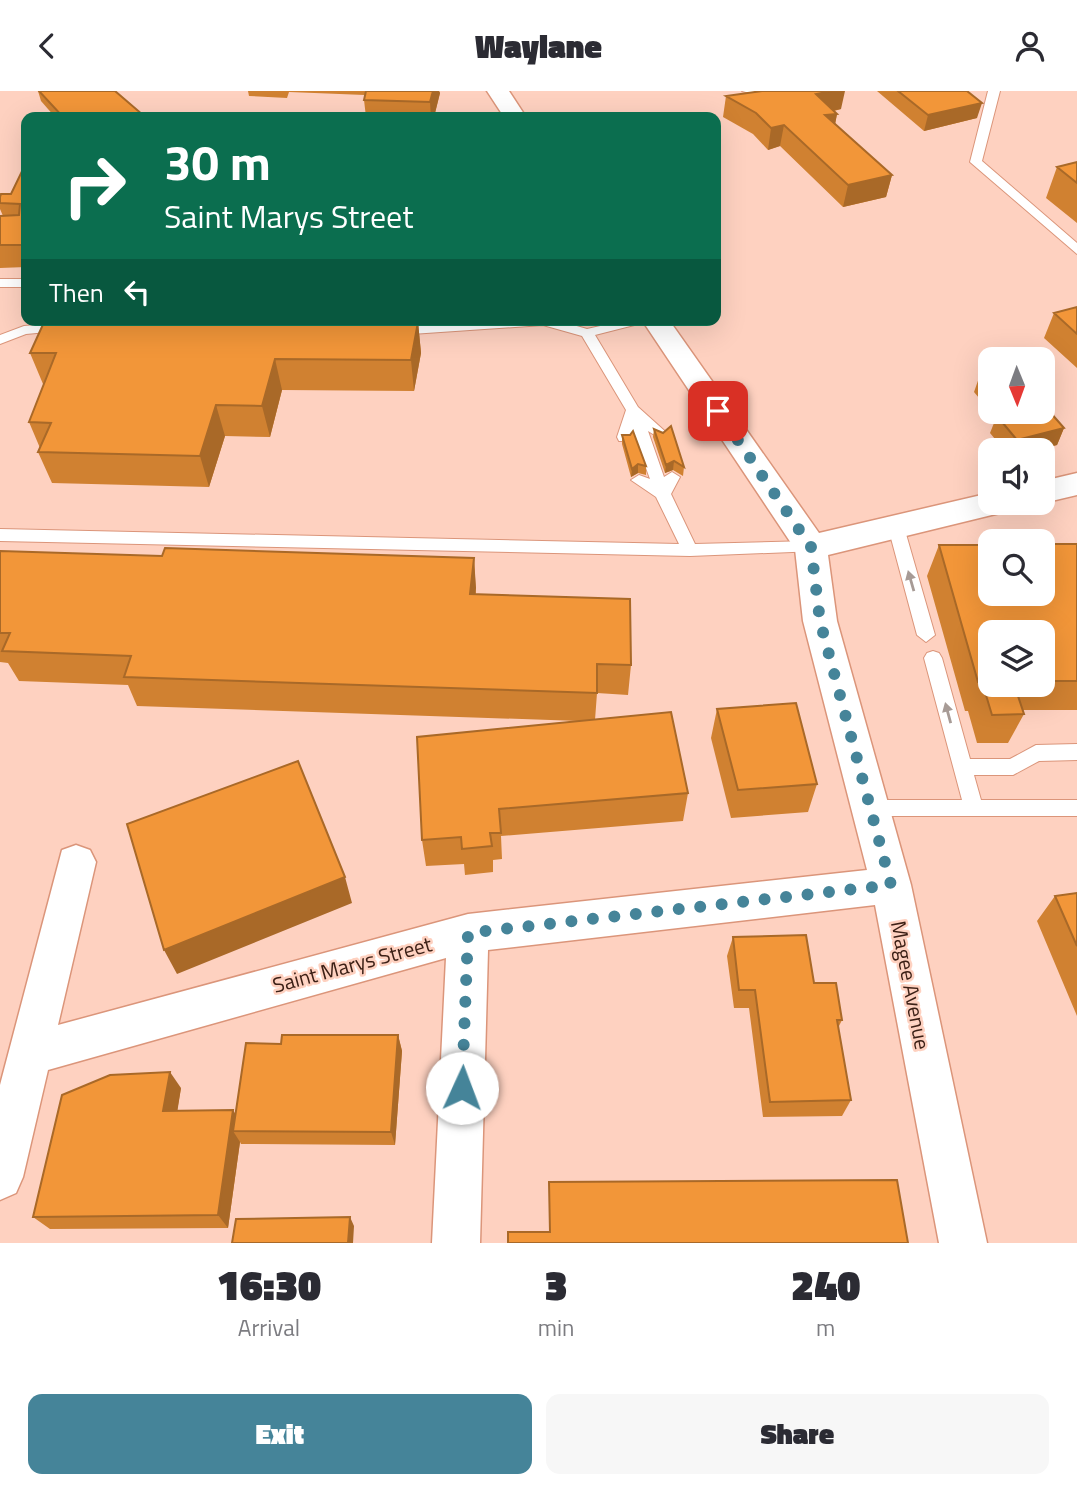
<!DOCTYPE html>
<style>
body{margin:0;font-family:"Titillium Web",sans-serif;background:#f7f7f7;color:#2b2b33;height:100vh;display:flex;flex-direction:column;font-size:26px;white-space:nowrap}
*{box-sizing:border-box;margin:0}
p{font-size:23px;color:#7c7c81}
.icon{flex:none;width:38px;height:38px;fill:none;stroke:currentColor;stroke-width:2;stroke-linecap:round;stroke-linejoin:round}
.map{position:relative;height:1152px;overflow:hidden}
.drawer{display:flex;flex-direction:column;background:#fff;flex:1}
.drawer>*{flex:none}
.hud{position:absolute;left:21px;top:21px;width:700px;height:214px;border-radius:14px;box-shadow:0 7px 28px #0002;background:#0b6e4f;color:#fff;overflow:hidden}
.needle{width:46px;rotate:179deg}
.tools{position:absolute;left:978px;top:256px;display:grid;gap:14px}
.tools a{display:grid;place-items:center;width:77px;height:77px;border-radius:14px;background:#fff;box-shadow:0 7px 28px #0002;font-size:35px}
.pin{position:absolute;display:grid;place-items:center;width:60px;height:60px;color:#fff;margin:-30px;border-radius:14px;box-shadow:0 4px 10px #0006}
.me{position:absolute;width:77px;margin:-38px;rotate:2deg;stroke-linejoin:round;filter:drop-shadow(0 0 5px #0008)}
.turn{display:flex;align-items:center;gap:24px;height:147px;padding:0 28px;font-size:32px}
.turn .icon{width:91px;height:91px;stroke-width:2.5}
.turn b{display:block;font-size:49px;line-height:60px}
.then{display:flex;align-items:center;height:66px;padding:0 28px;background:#0003;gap:14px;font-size:26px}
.eta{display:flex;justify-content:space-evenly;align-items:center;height:119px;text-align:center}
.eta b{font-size:42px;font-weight:800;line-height:49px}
.primary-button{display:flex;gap:14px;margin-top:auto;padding:14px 28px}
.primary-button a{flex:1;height:80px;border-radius:14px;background:#458499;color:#fff;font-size:28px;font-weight:800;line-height:80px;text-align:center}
.primary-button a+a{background:#f7f7f7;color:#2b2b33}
header{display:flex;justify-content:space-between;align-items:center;height:91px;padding:0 28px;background:#fff;font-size:32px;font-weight:800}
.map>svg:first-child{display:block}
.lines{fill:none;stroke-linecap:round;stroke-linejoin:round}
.service-casing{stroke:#db957a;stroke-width:2}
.minor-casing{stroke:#db957a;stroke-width:3}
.service{fill:#fff;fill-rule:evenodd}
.minor{fill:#fff;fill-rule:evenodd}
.wall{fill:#d08131;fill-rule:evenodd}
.shaded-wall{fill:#a96928}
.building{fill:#f29639;stroke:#a96928;stroke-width:2}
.oneway{fill:#a79b96}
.route{stroke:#458499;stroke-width:12;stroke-dasharray:0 21.6}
.labels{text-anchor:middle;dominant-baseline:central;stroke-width:5;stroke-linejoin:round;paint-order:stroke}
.street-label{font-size:21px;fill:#3c2016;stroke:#fed1c0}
</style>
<header><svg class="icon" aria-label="back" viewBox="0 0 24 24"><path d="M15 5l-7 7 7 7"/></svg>Waylane<svg class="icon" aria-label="person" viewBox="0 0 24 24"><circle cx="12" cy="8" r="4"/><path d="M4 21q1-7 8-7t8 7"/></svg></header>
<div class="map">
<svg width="1077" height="1152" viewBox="0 0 1077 1152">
<rect width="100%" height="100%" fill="#fed1c0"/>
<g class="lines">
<defs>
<path id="service" d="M742,0H803L770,7Z
M988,0H1000L982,70L1077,152V163L970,71Z
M0,188H26V196H0Z
M493,229H556L587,238L627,229H654L595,244L638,316L668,343L661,348L648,340L664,386L672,381L680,386L671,403L695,453L811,450L817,452L819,456L817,460L690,465L0,450V438L679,453L656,406L631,389L639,384L650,388L633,341L629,350H619L617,346L626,319L582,245L543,234L397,244L390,240L397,236Z
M64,232L69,233V239L26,243L0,253V244L24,235Z
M896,430L904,436L935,544L926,551L917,544L888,436Z
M933,560L939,562L942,567L970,668H1010L1036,654L1077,653V669L1039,670L1013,684H974L981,709H1077V725H870L863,723L860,717L863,711L870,709H962L924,567L927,562Z"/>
<path id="minor" d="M487,0H509L526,26H504Z
M642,229H669L819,442L990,402V411H1015L1011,419L1000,422L828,464L837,530L911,794L987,1152H939L875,814L488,859L480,1152H432L446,867L48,979L23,1086L16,1102L0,1109V994L62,759L76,754L90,759L96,771L58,934L468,823L867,779L803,530L795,458Z
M1077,382V404L1043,412L1041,411L1043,390Z"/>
</defs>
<use href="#service" class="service-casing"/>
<use href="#minor" class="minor-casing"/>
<use href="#service" class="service"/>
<use href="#minor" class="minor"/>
</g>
<path class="wall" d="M38,0H115L143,24L144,26H55L41,10Z
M248,0H439L440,2L434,26H366L364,9L365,4L289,1L287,7L249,5Z
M877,0H967L977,27L924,40Z
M726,5L841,18L834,20L837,23L835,33L892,84L886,106L843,116L780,55L768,59L753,43L723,26Z
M1077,71V132L1046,107L1057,76Z
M26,72V176L0,177V125H3L0,118V106L11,103Z
M1077,216V277L1044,247L1054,222Z
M418,231L421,262L414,300L282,299L270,346L225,345L209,396L52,392L38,361L40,357L29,331L44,293H43L30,262Z
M990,281V320L974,301L980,284Z
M991,320H1043L1064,337L1057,354L1037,359H1004L990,342L996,327Z
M654,338L684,376L683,385L673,379L665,382L653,346Z
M622,344H630L646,375V384L638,382L631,386L622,353Z
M1077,453V619H1023L1024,623L1008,652H977L968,620H965L927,485L939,454ZM1043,541V593H990Z
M0,460L162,465L474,467L476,504L631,574L628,604L597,602L595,629L688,702L683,730L501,745L502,768L493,769V781L465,784L464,773L426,775L422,749L579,630L137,615L128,594L19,590L8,572L0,571Z
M717,618L817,693L808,721L731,727L711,647Z
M1077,802V925L1037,830L1055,805Z
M733,846L814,892L842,929L838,937L851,1009L842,1025L763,1026L749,917H734L727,865Z
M398,944L402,960L395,1054L241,1053L240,1051L228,1137L50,1138L33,1126L181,997L177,1020L233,1019L235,1023L281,953Z"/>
<path class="shaded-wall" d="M433,0H439L440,2L434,26H431L430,11Z
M832,0H845L841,18L812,24L816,3Z
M982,12L977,27L924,40L928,24Z
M837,23L833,44L825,24Z
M784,34L780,55L768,59L771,37Z
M892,84L886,106L843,116L848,94Z
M418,231L421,262L414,300L411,269Z
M275,268L282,299L270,346L262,315Z
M216,314L225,345L209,396L200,365Z
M1064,337L1057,354L1037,359H1012L1017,349Z
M674,370L673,379L665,382L666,374Z
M638,373V382L631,386L632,378Z
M474,467L476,497L472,534L470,503Z
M345,786L352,812L177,883L164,859Z
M398,944L402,960L395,1054L391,1041Z
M170,981L181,997L175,1035L163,1020Z
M233,1019L242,1035L233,1040L240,1051L228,1137L218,1124Z
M350,1126L354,1135L353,1152H348Z"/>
<path class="building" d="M39,0H115L143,24L136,26H63Z
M366,0H433L430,11L364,9Z
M762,0H832L816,3L837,23L825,24L892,84L848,94L784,34L771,37L756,22L726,5Z
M898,0H967L982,12L928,24Z
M1077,71V92L1057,76Z
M26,72V150L24,154H0V125L19,124L20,113L0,112V106L1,103H11Z
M1077,216V243L1054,222Z
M45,229H343L418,231L411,269L275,268L262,315L216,314L200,365L38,361L51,332L29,331L56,262H30Z
M990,281V296L980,284Z
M1043,313L1064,337L1017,349L997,325L1012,321L1011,320H1043Z
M671,335L684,376L674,370L666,374L654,338L663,342Z
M633,340L646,375L638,373L632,378L622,344H630Z
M1043,453H1077V590H1043V541H990V593H1014L1024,623L992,624L982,591H978L939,454H990V502H1043Z
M165,457L474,467L470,503L630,508L631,574L597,573V602L124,586L131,565L2,560L10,542H0V460L162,465Z
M796,612L817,693L738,699L717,618Z
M671,621L688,702L499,718L501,742H490L492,755L462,758L461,746L422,749L417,646Z
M298,670L345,786L164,859L127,733Z
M1077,802V855L1055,805Z
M806,844L814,892H836L842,929H837L851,1009L770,1011L755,899H739L733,846Z
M282,944H398L391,1041L233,1040L246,952L281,953Z
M170,981L163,1020L233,1019L218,1124L33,1126L62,1004L110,984Z
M897,1089L908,1152H508V1141H550L549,1091Z
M350,1126L348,1152H232L236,1128Z"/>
<defs><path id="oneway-solid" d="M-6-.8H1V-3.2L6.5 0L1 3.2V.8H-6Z" transform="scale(1.75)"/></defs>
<g class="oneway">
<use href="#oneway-solid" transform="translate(911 490) rotate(-106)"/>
<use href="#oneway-solid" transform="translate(948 622) rotate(-105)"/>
</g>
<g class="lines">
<path class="route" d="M462,997L468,842L891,794L820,530L811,456L718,320"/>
</g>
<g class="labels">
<g class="street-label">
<text transform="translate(352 873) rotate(-15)">Saint Marys Street</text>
<text transform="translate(911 894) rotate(79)">Magee Avenue</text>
</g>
</g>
</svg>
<div class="tools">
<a><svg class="needle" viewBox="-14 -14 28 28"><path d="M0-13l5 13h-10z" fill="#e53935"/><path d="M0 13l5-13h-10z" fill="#7c7c81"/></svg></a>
<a><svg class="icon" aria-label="sound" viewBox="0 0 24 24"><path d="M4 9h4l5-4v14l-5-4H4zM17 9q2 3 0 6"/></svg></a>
<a><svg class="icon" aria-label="search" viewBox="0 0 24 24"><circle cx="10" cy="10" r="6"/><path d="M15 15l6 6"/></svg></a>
<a><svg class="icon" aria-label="layers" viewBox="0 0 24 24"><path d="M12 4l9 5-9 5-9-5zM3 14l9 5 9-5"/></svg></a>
</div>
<div class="pin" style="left:718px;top:320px;background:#d93025"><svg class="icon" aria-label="arrive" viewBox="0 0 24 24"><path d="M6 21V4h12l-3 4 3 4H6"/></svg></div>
<svg class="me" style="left:462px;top:997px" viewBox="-20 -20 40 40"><circle r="19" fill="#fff"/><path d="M0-13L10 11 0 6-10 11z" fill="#458499"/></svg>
<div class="hud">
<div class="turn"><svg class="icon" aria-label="right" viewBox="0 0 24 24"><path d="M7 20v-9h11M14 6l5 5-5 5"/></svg><div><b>30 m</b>Saint Marys Street</div></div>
<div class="then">Then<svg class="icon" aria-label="left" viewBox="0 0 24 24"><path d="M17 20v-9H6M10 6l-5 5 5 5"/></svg></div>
</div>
</div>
<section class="drawer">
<div class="eta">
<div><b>16:30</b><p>Arrival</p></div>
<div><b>3</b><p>min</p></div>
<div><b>240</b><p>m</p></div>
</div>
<div class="primary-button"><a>Exit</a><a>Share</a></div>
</section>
